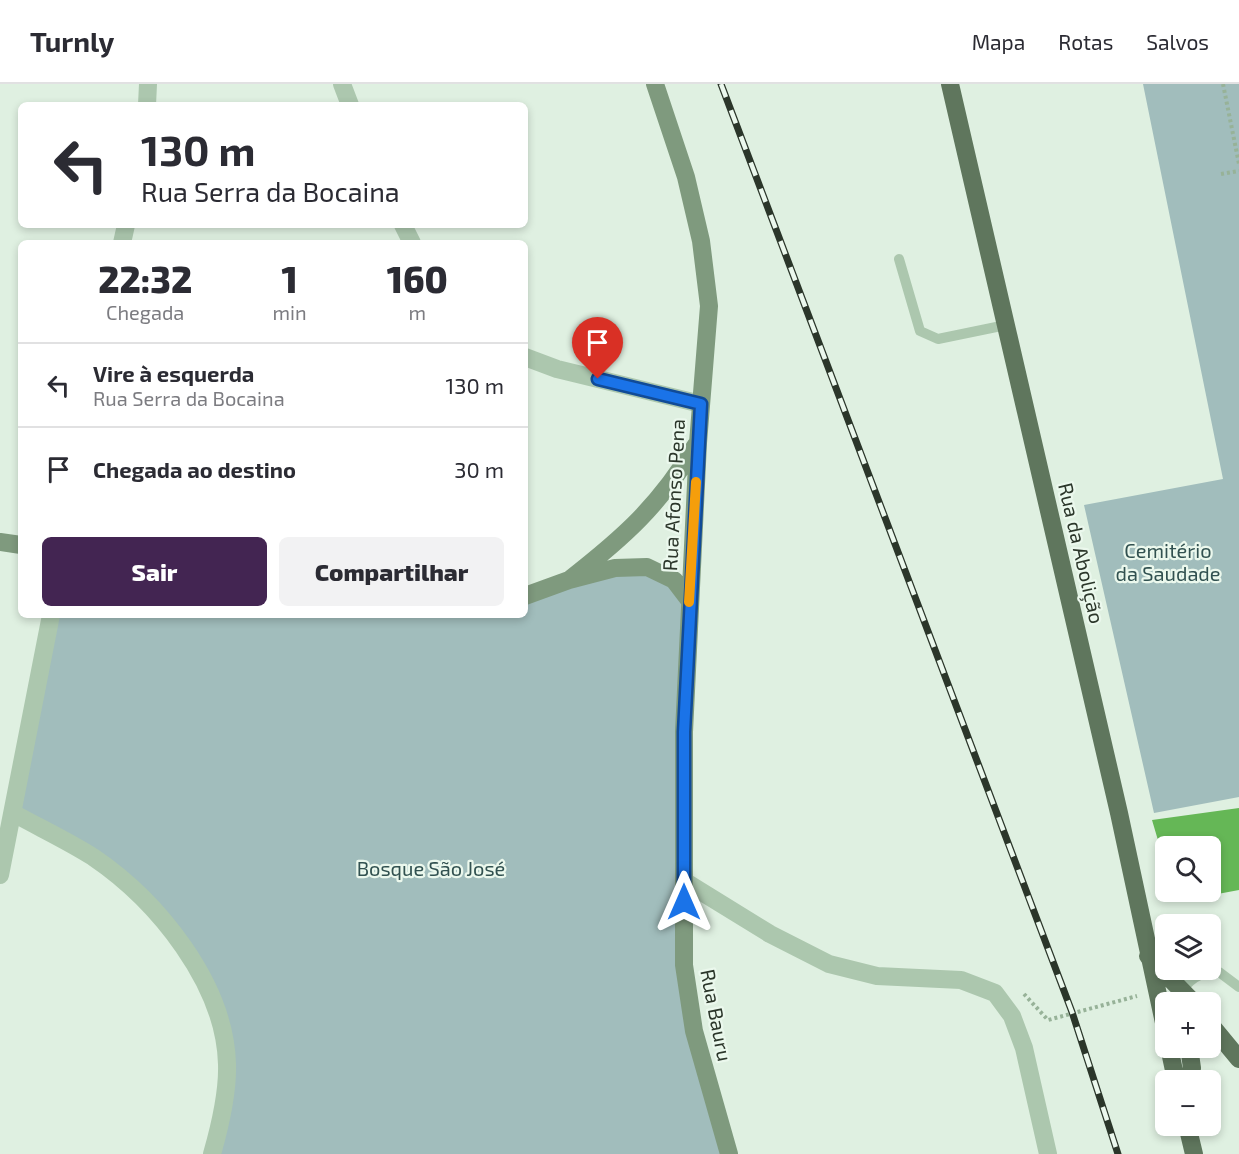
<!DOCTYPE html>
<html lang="pt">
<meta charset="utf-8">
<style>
body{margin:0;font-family:"Exo 2",sans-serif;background:#f2f2f3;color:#2b2b33;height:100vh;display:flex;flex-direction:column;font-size:22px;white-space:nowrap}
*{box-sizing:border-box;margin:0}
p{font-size:20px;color:#7c7c81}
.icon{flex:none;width:33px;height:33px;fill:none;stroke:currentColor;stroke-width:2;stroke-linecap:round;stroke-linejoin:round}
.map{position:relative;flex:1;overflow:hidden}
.sheet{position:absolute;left:18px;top:156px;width:510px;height:378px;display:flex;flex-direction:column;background:#fff;border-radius:9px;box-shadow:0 3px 9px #0003}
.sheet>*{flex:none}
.top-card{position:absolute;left:18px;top:18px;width:510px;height:126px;border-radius:9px;box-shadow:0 3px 9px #0003;background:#fff;color:#2b2b33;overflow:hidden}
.buttons{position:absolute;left:1155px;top:752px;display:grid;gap:12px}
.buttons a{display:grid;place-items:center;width:66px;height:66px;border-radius:9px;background:#fff;box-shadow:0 3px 9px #0003;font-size:30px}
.pin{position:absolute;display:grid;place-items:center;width:51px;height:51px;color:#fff;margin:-62px -26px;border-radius:50% 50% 50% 0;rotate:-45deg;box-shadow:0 0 6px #0007}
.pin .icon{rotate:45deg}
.me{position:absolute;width:66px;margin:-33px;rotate:0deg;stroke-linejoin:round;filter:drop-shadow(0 0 4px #0008)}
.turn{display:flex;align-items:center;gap:21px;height:126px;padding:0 24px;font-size:27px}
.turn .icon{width:78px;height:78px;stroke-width:2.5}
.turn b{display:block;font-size:42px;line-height:51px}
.eta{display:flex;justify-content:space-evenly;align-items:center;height:102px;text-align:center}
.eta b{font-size:36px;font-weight:800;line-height:42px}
.cta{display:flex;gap:12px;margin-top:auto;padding:12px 24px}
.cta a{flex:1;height:69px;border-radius:9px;background:#432552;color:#fff;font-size:24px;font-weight:800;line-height:69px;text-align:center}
.cta a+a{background:#f2f2f3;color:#2b2b33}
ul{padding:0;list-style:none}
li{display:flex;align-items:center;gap:18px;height:84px;padding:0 24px;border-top:2px solid #e1e1e2}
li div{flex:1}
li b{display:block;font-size:22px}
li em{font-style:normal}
header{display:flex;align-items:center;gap:36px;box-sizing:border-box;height:84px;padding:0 30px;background:#fff;border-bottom:2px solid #e1e1e2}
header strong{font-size:28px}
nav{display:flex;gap:33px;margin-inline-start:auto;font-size:21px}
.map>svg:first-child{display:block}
.green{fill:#a1bdbc}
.building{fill:#65b756}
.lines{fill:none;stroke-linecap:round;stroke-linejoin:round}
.path{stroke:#97b298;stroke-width:4;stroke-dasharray:3 3;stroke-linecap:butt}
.lane{stroke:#acc7ae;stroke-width:10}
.street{stroke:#acc7ae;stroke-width:18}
.secondary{stroke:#7f9a7e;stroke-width:18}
.primary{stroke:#5f765d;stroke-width:18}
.rail-casing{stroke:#2b362a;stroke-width:7}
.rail{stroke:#ebf8ed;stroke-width:4.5;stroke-dasharray:14;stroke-linecap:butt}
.route-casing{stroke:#114b97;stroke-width:15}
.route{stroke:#1a73e8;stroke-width:10}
.slow{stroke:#f59e0b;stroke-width:10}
.labels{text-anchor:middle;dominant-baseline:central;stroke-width:4.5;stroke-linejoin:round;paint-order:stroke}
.street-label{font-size:20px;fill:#2b362a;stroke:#ebf8ed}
.park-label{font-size:20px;fill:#315150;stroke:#ebf8ed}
</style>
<header>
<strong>Turnly</strong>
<nav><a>Mapa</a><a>Rotas</a><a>Salvos</a></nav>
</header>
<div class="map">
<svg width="1239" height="1070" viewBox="0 0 1239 1070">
<rect width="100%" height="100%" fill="#dff0e1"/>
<path class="green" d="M1143,0H1239V713L1154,729L1084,421L1223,395Z
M647,483L690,517L684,881L729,1070H212L221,1037L217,928L145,817L13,729L51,531H525V512Z"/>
<path class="building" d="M1239,724V806L1175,818L1172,807H1210V762H1166L1165,780L1152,736Z"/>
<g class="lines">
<path class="path" d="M1223,0L1239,80
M1221,90L1239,87
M1024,910L1048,936L1137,912"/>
<path class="lane" d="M899,175L920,247L938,255L1006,241
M1183,905C1194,891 1202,889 1219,888L1239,903"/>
<path class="street" d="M342,0L350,21
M147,21L148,0
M403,141L412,159
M122,159L126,141
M525,273L557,285L701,320
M13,729C40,744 68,757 93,773C158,817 225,900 227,980C228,1010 220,1042 212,1070
M0,791L51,531
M684,797L770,850L829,880L877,892L961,896L995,909L1012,932L1024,964L1048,1070"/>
<path class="secondary" d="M655,0L686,93L701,157L709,222L698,359L684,648V881L694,947L729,1070
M0,458L21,461
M569,496C624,453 659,422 696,361
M525,512L569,496L615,484L647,483L674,496L690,517"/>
<path class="primary" d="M950,0L1119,729L1166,948
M1148,872L1193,918
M1210,940L1239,975
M1169,963L1176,996
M1188,996L1192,984L1189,963
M1187,1041L1194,1070"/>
<defs>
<path id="rail" d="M721,0L1072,928L1118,1070"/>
</defs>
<use href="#rail" class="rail-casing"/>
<use href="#rail" class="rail"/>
</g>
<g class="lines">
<defs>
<path id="route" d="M598,295L701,320L684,648V818"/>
</defs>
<use href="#route" class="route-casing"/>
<use href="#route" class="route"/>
<path class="slow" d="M689,518L696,398"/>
</g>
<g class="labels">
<g class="street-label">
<text transform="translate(673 411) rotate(-87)">Rua Afonso Pena</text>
<text transform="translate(1082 469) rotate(77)">Rua da Abolição</text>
<text transform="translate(717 931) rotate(79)">Rua Bauru</text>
</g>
<g class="park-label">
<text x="1168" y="466">Cemitério<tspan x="1168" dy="23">da Saudade</tspan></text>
<text x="431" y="784">Bosque São José</text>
</g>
</g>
</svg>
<div class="buttons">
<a><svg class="icon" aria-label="search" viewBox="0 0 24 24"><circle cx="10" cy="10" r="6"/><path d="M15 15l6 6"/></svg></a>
<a><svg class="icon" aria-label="layers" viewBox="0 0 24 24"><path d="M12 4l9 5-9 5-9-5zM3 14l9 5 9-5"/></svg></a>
<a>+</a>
<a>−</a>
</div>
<div class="pin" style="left:598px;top:295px;background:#d93025"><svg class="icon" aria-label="arrive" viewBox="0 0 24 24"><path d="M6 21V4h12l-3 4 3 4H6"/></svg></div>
<svg class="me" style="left:684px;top:818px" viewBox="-20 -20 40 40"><path d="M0-17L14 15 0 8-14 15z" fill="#1a73e8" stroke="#fff" stroke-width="4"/></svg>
<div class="top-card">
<div class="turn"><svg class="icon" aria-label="left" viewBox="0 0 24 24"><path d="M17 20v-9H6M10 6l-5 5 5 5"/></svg><div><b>130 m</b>Rua Serra da Bocaina</div></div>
</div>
<section class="sheet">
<div class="eta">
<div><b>22:32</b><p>Chegada</p></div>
<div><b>1</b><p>min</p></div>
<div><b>160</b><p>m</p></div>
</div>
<ul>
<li><svg class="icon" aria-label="left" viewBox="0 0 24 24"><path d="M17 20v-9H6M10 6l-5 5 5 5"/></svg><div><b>Vire à esquerda</b><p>Rua Serra da Bocaina</p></div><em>130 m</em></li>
<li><svg class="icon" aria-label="arrive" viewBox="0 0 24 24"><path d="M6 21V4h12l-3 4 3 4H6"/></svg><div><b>Chegada ao destino</b></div><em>30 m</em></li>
</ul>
<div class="cta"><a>Sair</a><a>Compartilhar</a></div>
</section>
</div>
